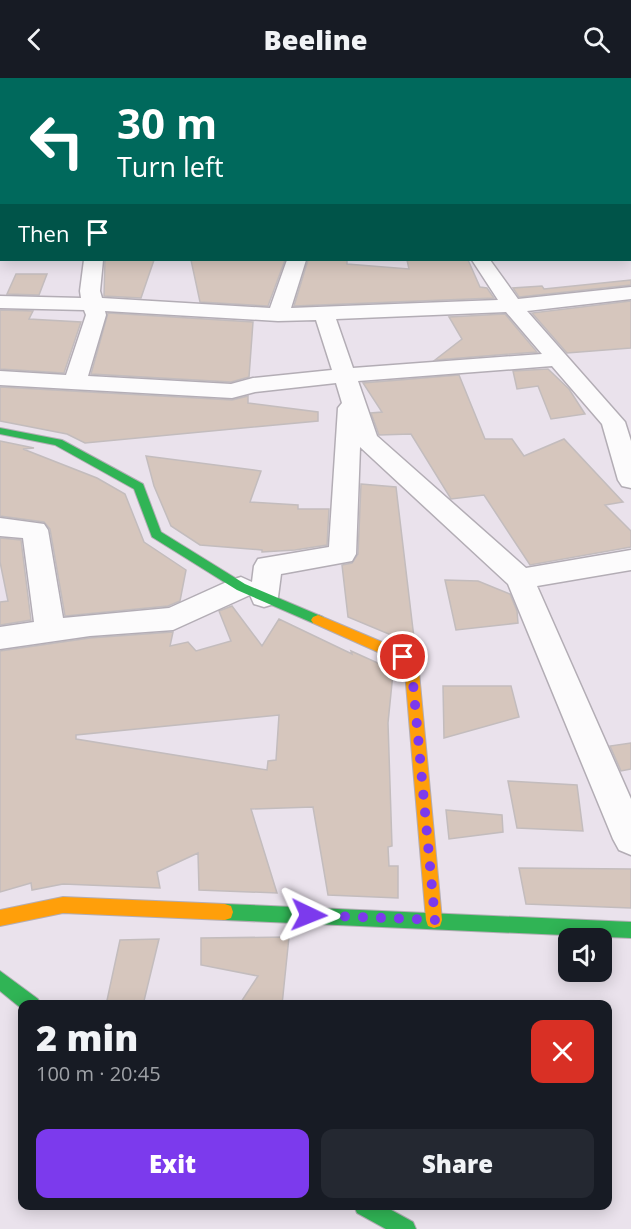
<!DOCTYPE html>
<meta charset="utf-8">
<style>
body{margin:0;font-family:"Open Sans",sans-serif;background:#242831;color:#f1f3f6;height:100vh;display:flex;flex-direction:column;font-size:22px;white-space:nowrap}
*{box-sizing:border-box;margin:0}
p{font-size:20px;color:#9ea1a6}
.icon{flex:none;width:33px;height:33px;fill:none;stroke:currentColor;stroke-width:2;stroke-linecap:round;stroke-linejoin:round}
.map{position:relative;flex:1;overflow:hidden}
.side{position:absolute;left:18px;top:922px;width:594px;height:210px;display:flex;flex-direction:column;background:#171b24;border-radius:12px;box-shadow:0 3px 15px #0003}
.side>*{flex:none}
.banner{position:absolute;left:0px;top:0px;width:632px;height:183px;box-shadow:0 3px 15px #0003;background:#00695c;color:#fff;overflow:hidden}
.controls{position:absolute;left:558px;top:850px;display:grid;gap:12px}
.controls a{display:grid;place-items:center;width:54px;height:54px;border-radius:12px;background:#171b24;box-shadow:0 3px 15px #0003;font-size:30px}
.pin{position:absolute;display:grid;place-items:center;width:51px;height:51px;color:#fff;margin:-26px;border:3px solid #fff;border-radius:50%;box-shadow:0 2px 6px #0007}
.me{position:absolute;width:66px;margin:-33px;rotate:92deg;stroke-linejoin:round;filter:drop-shadow(0 0 4px #0008)}
.turn{display:flex;align-items:center;gap:21px;height:126px;padding:0 18px;font-size:27px}
.turn .icon{width:78px;height:78px;stroke-width:2.5}
.turn b{display:block;font-size:42px;line-height:51px}
.then{display:flex;align-items:center;height:57px;padding:0 18px;background:#0003;gap:12px;font-size:22px}
.round{display:grid;place-items:center;flex:none;width:63px;height:63px;border-radius:12px;background:#242831}
.headline{display:flex;align-items:center;justify-content:space-between;height:102px;padding:0 18px}
h1{font-size:36px;font-weight:800;line-height:45px}
.primary-button{display:flex;gap:12px;margin-top:auto;padding:12px 18px}
.primary-button a{flex:1;height:69px;border-radius:12px;background:#7c3aed;color:#fff;font-size:24px;font-weight:800;line-height:69px;text-align:center}
.primary-button a+a{background:#242831;color:#f1f3f6}
header{display:flex;justify-content:space-between;align-items:center;height:78px;padding:0 18px;background:#171b24;font-size:27px;font-weight:800}
.map>svg:first-child{display:block}
.building{fill:#d6c6bd;stroke:#c3bcbd;stroke-width:1.5;fill-rule:evenodd}
.lines{fill:none;stroke-linecap:round;stroke-linejoin:round}
.street-casing{stroke:#b3adb5;stroke-width:3}
.fast-casing{stroke:#b3adb5;stroke-width:2}
.slow-casing{stroke:#b3adb5;stroke-width:2}
.street{fill:#fcfbfc;fill-rule:evenodd}
.fast{fill:#30b455;fill-rule:evenodd}
.slow{fill:#ff9f0a;fill-rule:evenodd}
.route{stroke:#7c3aed;stroke-width:10;stroke-dasharray:0 18}
</style>
<header><svg class="icon" aria-label="back" viewBox="0 0 24 24"><path d="M15 5l-7 7 7 7"/></svg>Beeline<svg class="icon" aria-label="search" viewBox="0 0 24 24"><circle cx="10" cy="10" r="6"/><path d="M15 15l6 6"/></svg></header>
<div class="map">
<svg width="631" height="1151" viewBox="0 0 631 1151">
<rect width="100%" height="100%" fill="#eae2ec"/>
<path class="building" d="M105,182H154L141,220L104,218Z
M191,182H285L268,228L200,224Z
M308,182H347V186L409,191L407,182H468L480,209L487,210L494,220L294,228Z
M16,196H47L39,217L7,216Z
M631,202V207L519,219L513,210L542,208L544,211Z
M631,223V270L567,275L532,235Z
M0,232L33,233L29,241L81,244L64,295L0,291Z
M108,235L253,244L249,299L231,304L91,296Z
M505,236L537,274L435,282L462,261L449,239Z
M548,291L569,311L585,336L551,341L538,308L517,311L513,293Z
M459,297L485,361H512L524,378L564,361L623,424L605,427L631,453V469L530,487L484,417L451,421L411,356L379,357L371,335L382,334L363,305Z
M0,309L232,322L248,318V325L318,334V343L85,365L67,356L0,343Z
M0,363L34,370L23,371L97,400L125,416L144,464L186,492L180,523L168,528L65,538L50,451L44,444L0,438Z
M146,378L261,393L250,424L298,427V431H329L327,467L295,472L262,474V472L200,467L171,448L154,408Z
M361,406L396,409L414,560L396,559L348,539L342,487L352,485L358,476Z
M0,460L21,462L31,542L0,547V524L8,523L0,484Z
M445,502L478,503L510,516L517,533L518,545L456,552Z
M232,528L262,568L279,541L352,576L351,573L389,590L393,595L388,645L392,768L388,769L389,788H398V820L328,817L313,729L251,731L277,815L199,812L198,775L157,794L160,810L63,806L32,812L31,805L0,814V573L90,560L173,554L170,568L188,564L196,573L231,563L219,533ZM279,637L276,682L268,683L267,692L76,661V657Z
M443,608H511L519,639L444,660Z
M631,665V691L621,693L610,668Z
M508,703L577,707L583,753L517,750Z
M446,732L502,737L503,754L449,761Z
M519,790L631,791V830L526,826Z
M289,859L282,927H239L258,898L201,887V860Z
M159,861L143,927H106L120,862Z"/>
<g class="lines">
<defs>
<path id="street" d="M150,0H164V2H150Z
M0,77H2L0,88Z
M630,131H631V141H630Z
M0,155H2V167H0Z
M84,182H103L100,213L102,220L270,230L287,182H306L291,230L498,222L472,182H490L518,221L631,209V221L527,233L625,344L631,363V410L622,408L618,402L602,346L552,288L358,303L377,358L526,490L631,472V492L537,508L631,721V777L619,772L613,761L508,506L360,369L356,476L352,483L281,496L278,519L274,526L264,529L254,526L250,517L173,552L90,558L0,571V549L34,544L23,460L0,458V440L44,446L48,452L63,540L169,530L231,502L241,499L252,504L254,488L258,481L329,469L338,330L342,325L336,305L255,314L232,320L0,307V293L66,297L86,237L84,232L0,230V218L81,220L80,213ZM105,233L278,243L316,242L332,292L253,300L231,306L88,298L106,237ZM506,234L542,276L353,290L336,241Z"/>
<path id="fast" d="M0,350L62,362L143,406L161,454L245,506L323,539L325,542L323,545H313L237,512L152,459L134,411L55,367L0,356Z
M225,826L631,844V860L225,842L219,840L217,834L219,828Z
M0,893L38,921L41,927H22V931L0,913Z
M354,1128H384L413,1144L416,1151H386L357,1135Z"/>
<path id="slow" d="M318,537L408,575L419,594L442,842L440,848L434,850L428,848L426,842L405,594L398,583L313,545L311,542L313,539Z
M63,819L225,826L231,828L233,834L231,840L225,842L63,835L0,848V832Z"/>
</defs>
<use href="#street" class="street-casing"/>
<use href="#fast" class="fast-casing"/>
<use href="#slow" class="slow-casing"/>
<use href="#street" class="street"/>
<use href="#fast" class="fast"/>
<use href="#slow" class="slow"/>
</g>
<g class="lines">
<path class="route" d="M309,837L435,842L412,594L403,579"/>
</g>
</svg>
<div class="controls">
<a><svg class="icon" aria-label="sound" viewBox="0 0 24 24"><path d="M4 9h4l5-4v14l-5-4H4zM17 9q2 3 0 6"/></svg></a>
</div>
<div class="pin" style="left:403px;top:579px;background:#d93025"><svg class="icon" aria-label="arrive" viewBox="0 0 24 24"><path d="M6 21V4h12l-3 4 3 4H6"/></svg></div>
<svg class="me" style="left:309px;top:837px" viewBox="-20 -20 40 40"><path d="M0-17L14 15 0 8-14 15z" fill="#7c3aed" stroke="#fff" stroke-width="4"/></svg>
<div class="banner">
<div class="turn"><svg class="icon" aria-label="left" viewBox="0 0 24 24"><path d="M17 20v-9H6M10 6l-5 5 5 5"/></svg><div><b>30 m</b>Turn left</div></div>
<div class="then">Then<svg class="icon" aria-label="arrive" viewBox="0 0 24 24"><path d="M6 21V4h12l-3 4 3 4H6"/></svg></div>
</div>
<section class="side">
<div class="headline"><div><h1>2 min</h1><p>100 m · 20:45</p></div><a class="round" style="background:#d93025;color:#fff"><svg class="icon" aria-label="close" viewBox="0 0 24 24"><path d="M6 6l12 12M18 6L6 18"/></svg></a></div>
<div class="primary-button"><a>Exit</a><a>Share</a></div>
</section>
</div>
